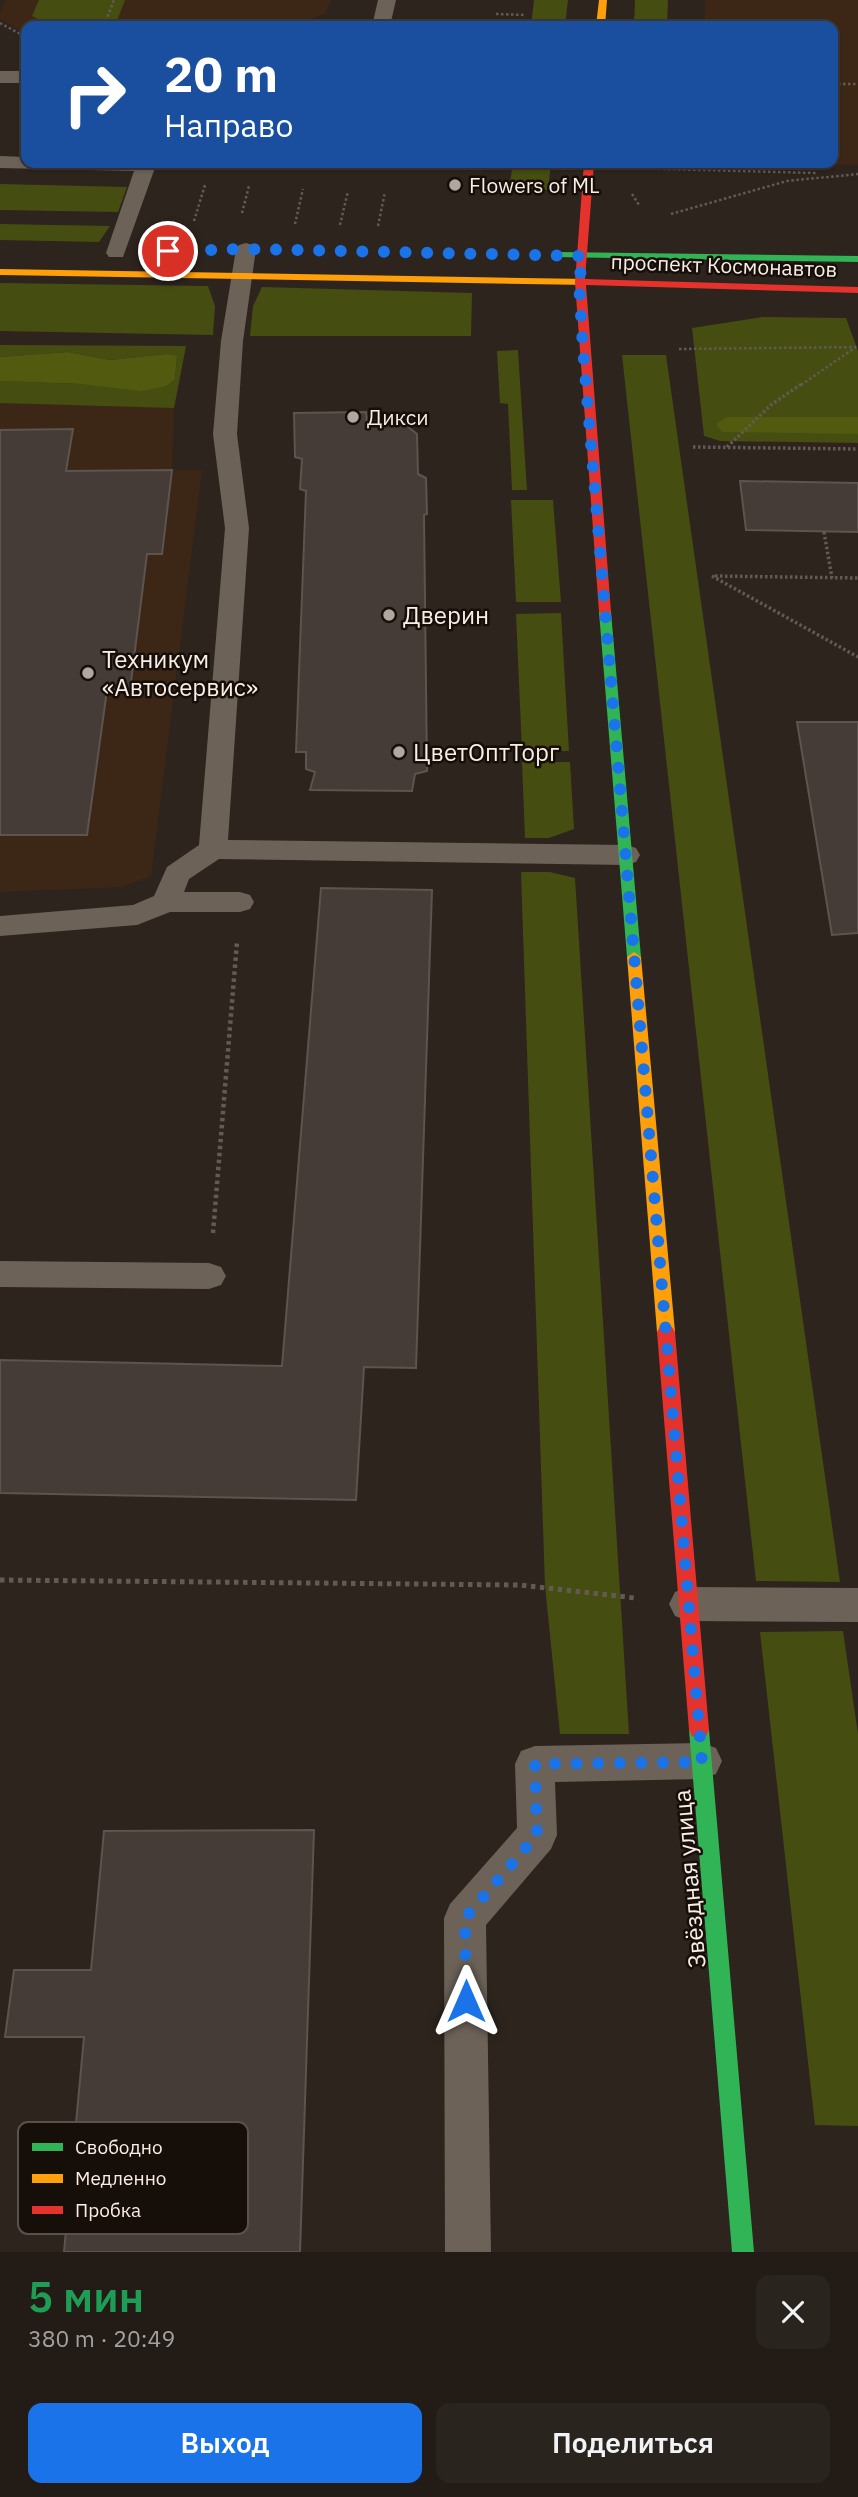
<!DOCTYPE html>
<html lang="ru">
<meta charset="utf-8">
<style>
body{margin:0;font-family:"IBM Plex Sans",sans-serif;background:#2a241f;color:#f1f3f6;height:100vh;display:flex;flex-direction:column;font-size:26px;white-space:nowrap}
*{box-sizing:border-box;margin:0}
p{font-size:23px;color:#a2a1a1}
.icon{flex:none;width:38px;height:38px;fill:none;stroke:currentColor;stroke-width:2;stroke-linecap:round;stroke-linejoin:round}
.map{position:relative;height:2252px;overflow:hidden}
.details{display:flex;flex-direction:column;background:#221b16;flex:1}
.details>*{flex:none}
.hud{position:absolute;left:21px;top:21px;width:817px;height:147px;border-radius:14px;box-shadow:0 2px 5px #0004,0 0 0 2px #3f3935;background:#1a4fa0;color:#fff;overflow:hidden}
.pin{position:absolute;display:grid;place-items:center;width:60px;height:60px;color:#fff;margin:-30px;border:4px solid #fff;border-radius:50%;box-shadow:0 2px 7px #0007}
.me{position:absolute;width:77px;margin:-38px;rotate:0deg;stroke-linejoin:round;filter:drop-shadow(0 0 5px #0008)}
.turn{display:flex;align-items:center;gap:24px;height:147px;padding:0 28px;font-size:32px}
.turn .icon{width:91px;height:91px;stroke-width:2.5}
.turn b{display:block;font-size:49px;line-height:60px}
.round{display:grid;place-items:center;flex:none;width:74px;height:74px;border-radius:14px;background:#2a241f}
.head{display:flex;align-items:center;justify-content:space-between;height:119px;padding:0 28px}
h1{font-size:42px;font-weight:600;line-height:52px;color:#1e9e55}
.primary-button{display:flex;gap:14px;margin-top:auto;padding:14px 28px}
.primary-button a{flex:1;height:80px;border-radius:14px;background:#1a73e8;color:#fff;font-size:28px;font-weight:600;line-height:80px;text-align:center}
.primary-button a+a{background:#2a241f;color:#f1f3f6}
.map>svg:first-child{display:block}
.built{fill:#3c2717}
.green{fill:#464d11}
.forest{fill:#525a10}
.building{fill:#453c37;stroke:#5c544e;stroke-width:2}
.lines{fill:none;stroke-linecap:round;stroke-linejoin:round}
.path-far3{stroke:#635b53;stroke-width:2.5;stroke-dasharray:2.5 2.5;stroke-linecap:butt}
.path-far2{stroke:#635b53;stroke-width:3.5;stroke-dasharray:2.5 2.5;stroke-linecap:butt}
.path-far1{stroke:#635b53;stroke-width:4.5;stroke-dasharray:3.5 3.5;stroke-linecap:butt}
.path{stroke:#635b53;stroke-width:5;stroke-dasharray:4.5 4.5;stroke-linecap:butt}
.lane{fill:#6c6258;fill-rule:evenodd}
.fast{fill:#30b455;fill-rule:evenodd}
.slow{fill:#ff9f0a;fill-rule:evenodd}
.jam{fill:#e5322d;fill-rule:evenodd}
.route{stroke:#1a73e8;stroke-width:12;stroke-dasharray:0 21.6}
.poi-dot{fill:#b2a79f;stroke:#160e09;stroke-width:2.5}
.labels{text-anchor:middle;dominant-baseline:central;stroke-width:5;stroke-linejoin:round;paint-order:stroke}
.far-poi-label{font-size:21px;fill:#f9ede5;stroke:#160e09;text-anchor:start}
.far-street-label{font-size:21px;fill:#f9ede5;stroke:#160e09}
.poi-label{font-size:24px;fill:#f9ede5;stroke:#160e09;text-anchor:start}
.street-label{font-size:24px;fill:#f9ede5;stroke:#160e09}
.key{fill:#160e09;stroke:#5a514b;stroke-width:2}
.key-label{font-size:19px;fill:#f9ede5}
</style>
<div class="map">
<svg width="858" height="2252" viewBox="0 0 858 2252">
<rect width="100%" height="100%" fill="#2d241d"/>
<path class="built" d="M6,0H331L326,13L311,19L309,26H26V34L0,19V12Z
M705,0H858V165L726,163H833V26H705Z
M0,345L186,346L174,408L172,470H202L151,876L121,887L0,892Z"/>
<path class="green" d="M39,0H125L115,26H52L32,16Z
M534,0H568L565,26H531Z
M635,0H668L667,26H634Z
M513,163H551L548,190L509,189Z
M0,184L127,187L118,212L0,210Z
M0,224L110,226L99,242L0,240Z
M0,283L208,286L215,306L213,335L0,331Z
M262,287L472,293L471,336H250L253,306Z
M763,317L846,318L858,351V443L720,441L704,436L692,328Z
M0,345L186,346L174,408L0,403V381L81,384L175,379L177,357L166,354L110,360L68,352L0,357Z
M518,350V351L527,490H512L508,404L500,403L497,351Z
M622,355H666L840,1582L756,1581Z
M511,500H553L561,602H516Z
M561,613L569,751H522L516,614Z
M522,762H570L574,829L549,838H525Z
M521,872H550L575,878L629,1734H560L545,1586Z
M843,1631L858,1734V2126L815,2125L760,1632Z"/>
<path class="forest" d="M68,352L110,360L166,354L177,356L175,379L166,386L141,391L81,384L0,381V357Z
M727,417H858V434L722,432L716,424Z"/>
<path class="building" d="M366,412L367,422L398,419L417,434L418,474L426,478L427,514L424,515L427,771L415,774L412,791L310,790L315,772L306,769V752H296L306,491L300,489L302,459L295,457L294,413Z
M73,429L66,471L172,470L162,554H147L130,690H107L87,835H0V430Z
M740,481L858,483V532L746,530Z
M797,722H858V933L832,935Z
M321,888L432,890L416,1368L364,1367L356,1500L0,1493V1360L282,1366Z
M314,1830L300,2252H64L84,2037H5L14,1970H91L104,1831Z"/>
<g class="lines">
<path class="path-far3" d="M496,14L525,15
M0,23L26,37
M104,26L114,0
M833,84H858
M663,169L817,173
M632,194L639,205
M242,213L249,186
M671,214L787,181L858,174
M194,221L205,185
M295,224L303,189
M340,225L348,191
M378,226L385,192
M679,349L858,347
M801,385L856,347"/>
<path class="path-far2" d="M693,447L858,449
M727,447L772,404L803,383
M824,532L832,578
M712,576L858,657
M715,576L858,578"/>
<path class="path-far1" d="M213,1233L237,942"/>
<path class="path" d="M0,1580L519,1585L635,1598"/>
<path class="lane" d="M378,0H396L390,26H372Z
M0,71H26V83H0Z
M0,156L26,157V163H154L156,165L123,257H109L106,253L134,171L0,168Z
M246,243L253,245L256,249L243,341L237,434L249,528L228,840L626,845L636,848L640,855L636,862L626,865L219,859L189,879L184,892H240L250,895L254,902L250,909L240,912H170L137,925L0,936V916L133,905L154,896L167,867L199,845L225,528L213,434L221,341L236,249L239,245Z
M0,1261L209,1263L221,1267L226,1276L221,1285L209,1289L0,1287Z
M688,1587L858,1588V1622L688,1621L675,1616L669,1604L675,1592Z
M702,1743L716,1748L722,1761L716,1774L702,1779L555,1782L557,1835L551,1849L486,1925L491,2252H445L444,1918L450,1904L517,1828L515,1764L521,1751L535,1746Z"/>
<path class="fast" d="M558,252L858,256V262L554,257V253Z
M605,608L611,612L641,957L634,962L627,957L599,612Z
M699,1721L706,1724L709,1730L754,2252H732L689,1730L692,1724Z"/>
<path class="slow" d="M599,0H607L605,26H596Z
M0,269L588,279L593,282L588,285L0,275Z
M634,952L641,957L675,1332L672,1337L666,1339L660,1337L657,1332L627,957Z"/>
<path class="jam" d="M584,163H594L585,279L858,287V293L586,285L611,612L605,616L599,612L575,282Z
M666,1325L672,1327L675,1332L709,1730L706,1736L699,1739L692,1736L689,1730L657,1332L660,1327Z"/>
</g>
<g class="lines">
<path class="route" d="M168,251L246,249L583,256L579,282L583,349L702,1762L535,1764L537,1835L465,1918L466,2001"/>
</g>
<g class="poi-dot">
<circle cx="455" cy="185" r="7"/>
<circle cx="353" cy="417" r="7"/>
<circle cx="389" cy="615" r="7"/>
<circle cx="88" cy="673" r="7"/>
<circle cx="399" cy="752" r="7"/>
</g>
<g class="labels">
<g class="far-poi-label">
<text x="469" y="185">Flowers of ML</text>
<text x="367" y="417">Дикси</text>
</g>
<g class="far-street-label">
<text transform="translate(724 265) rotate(2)">проспект Космонавтов</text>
</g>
<g class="poi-label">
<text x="403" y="615">Дверин</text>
<text x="102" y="659">Техникум<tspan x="102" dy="28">«Автосервис»</tspan></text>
<text x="413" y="752">ЦветОптТорг</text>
</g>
<g class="street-label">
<text transform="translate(689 1879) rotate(-95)">Звёздная улица</text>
</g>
</g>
<rect x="18" y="2122" width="230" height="112" rx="10" class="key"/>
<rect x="32" y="2143" width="31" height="8" fill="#30b455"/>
<rect x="32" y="2174" width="31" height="9" fill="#ff9f0a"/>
<rect x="32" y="2206" width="31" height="8" fill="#e5322d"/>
<g class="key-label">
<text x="75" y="2154">Свободно</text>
<text x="75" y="2185">Медленно</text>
<text x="75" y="2217">Пробка</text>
</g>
</svg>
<div class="pin" style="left:168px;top:251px;background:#d93025"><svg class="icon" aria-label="arrive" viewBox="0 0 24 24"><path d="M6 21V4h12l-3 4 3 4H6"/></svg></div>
<svg class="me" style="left:466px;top:2001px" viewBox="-20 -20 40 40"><path d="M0-17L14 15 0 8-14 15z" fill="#1a73e8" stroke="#fff" stroke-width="4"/></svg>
<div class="hud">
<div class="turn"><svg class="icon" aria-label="right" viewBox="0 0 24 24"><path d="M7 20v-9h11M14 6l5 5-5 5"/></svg><div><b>20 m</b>Направо</div></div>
</div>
</div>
<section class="details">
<div class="head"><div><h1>5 мин</h1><p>380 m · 20:49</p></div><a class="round"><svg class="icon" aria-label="close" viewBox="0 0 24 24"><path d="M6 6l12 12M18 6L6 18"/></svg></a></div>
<div class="primary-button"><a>Выход</a><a>Поделиться</a></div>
</section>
